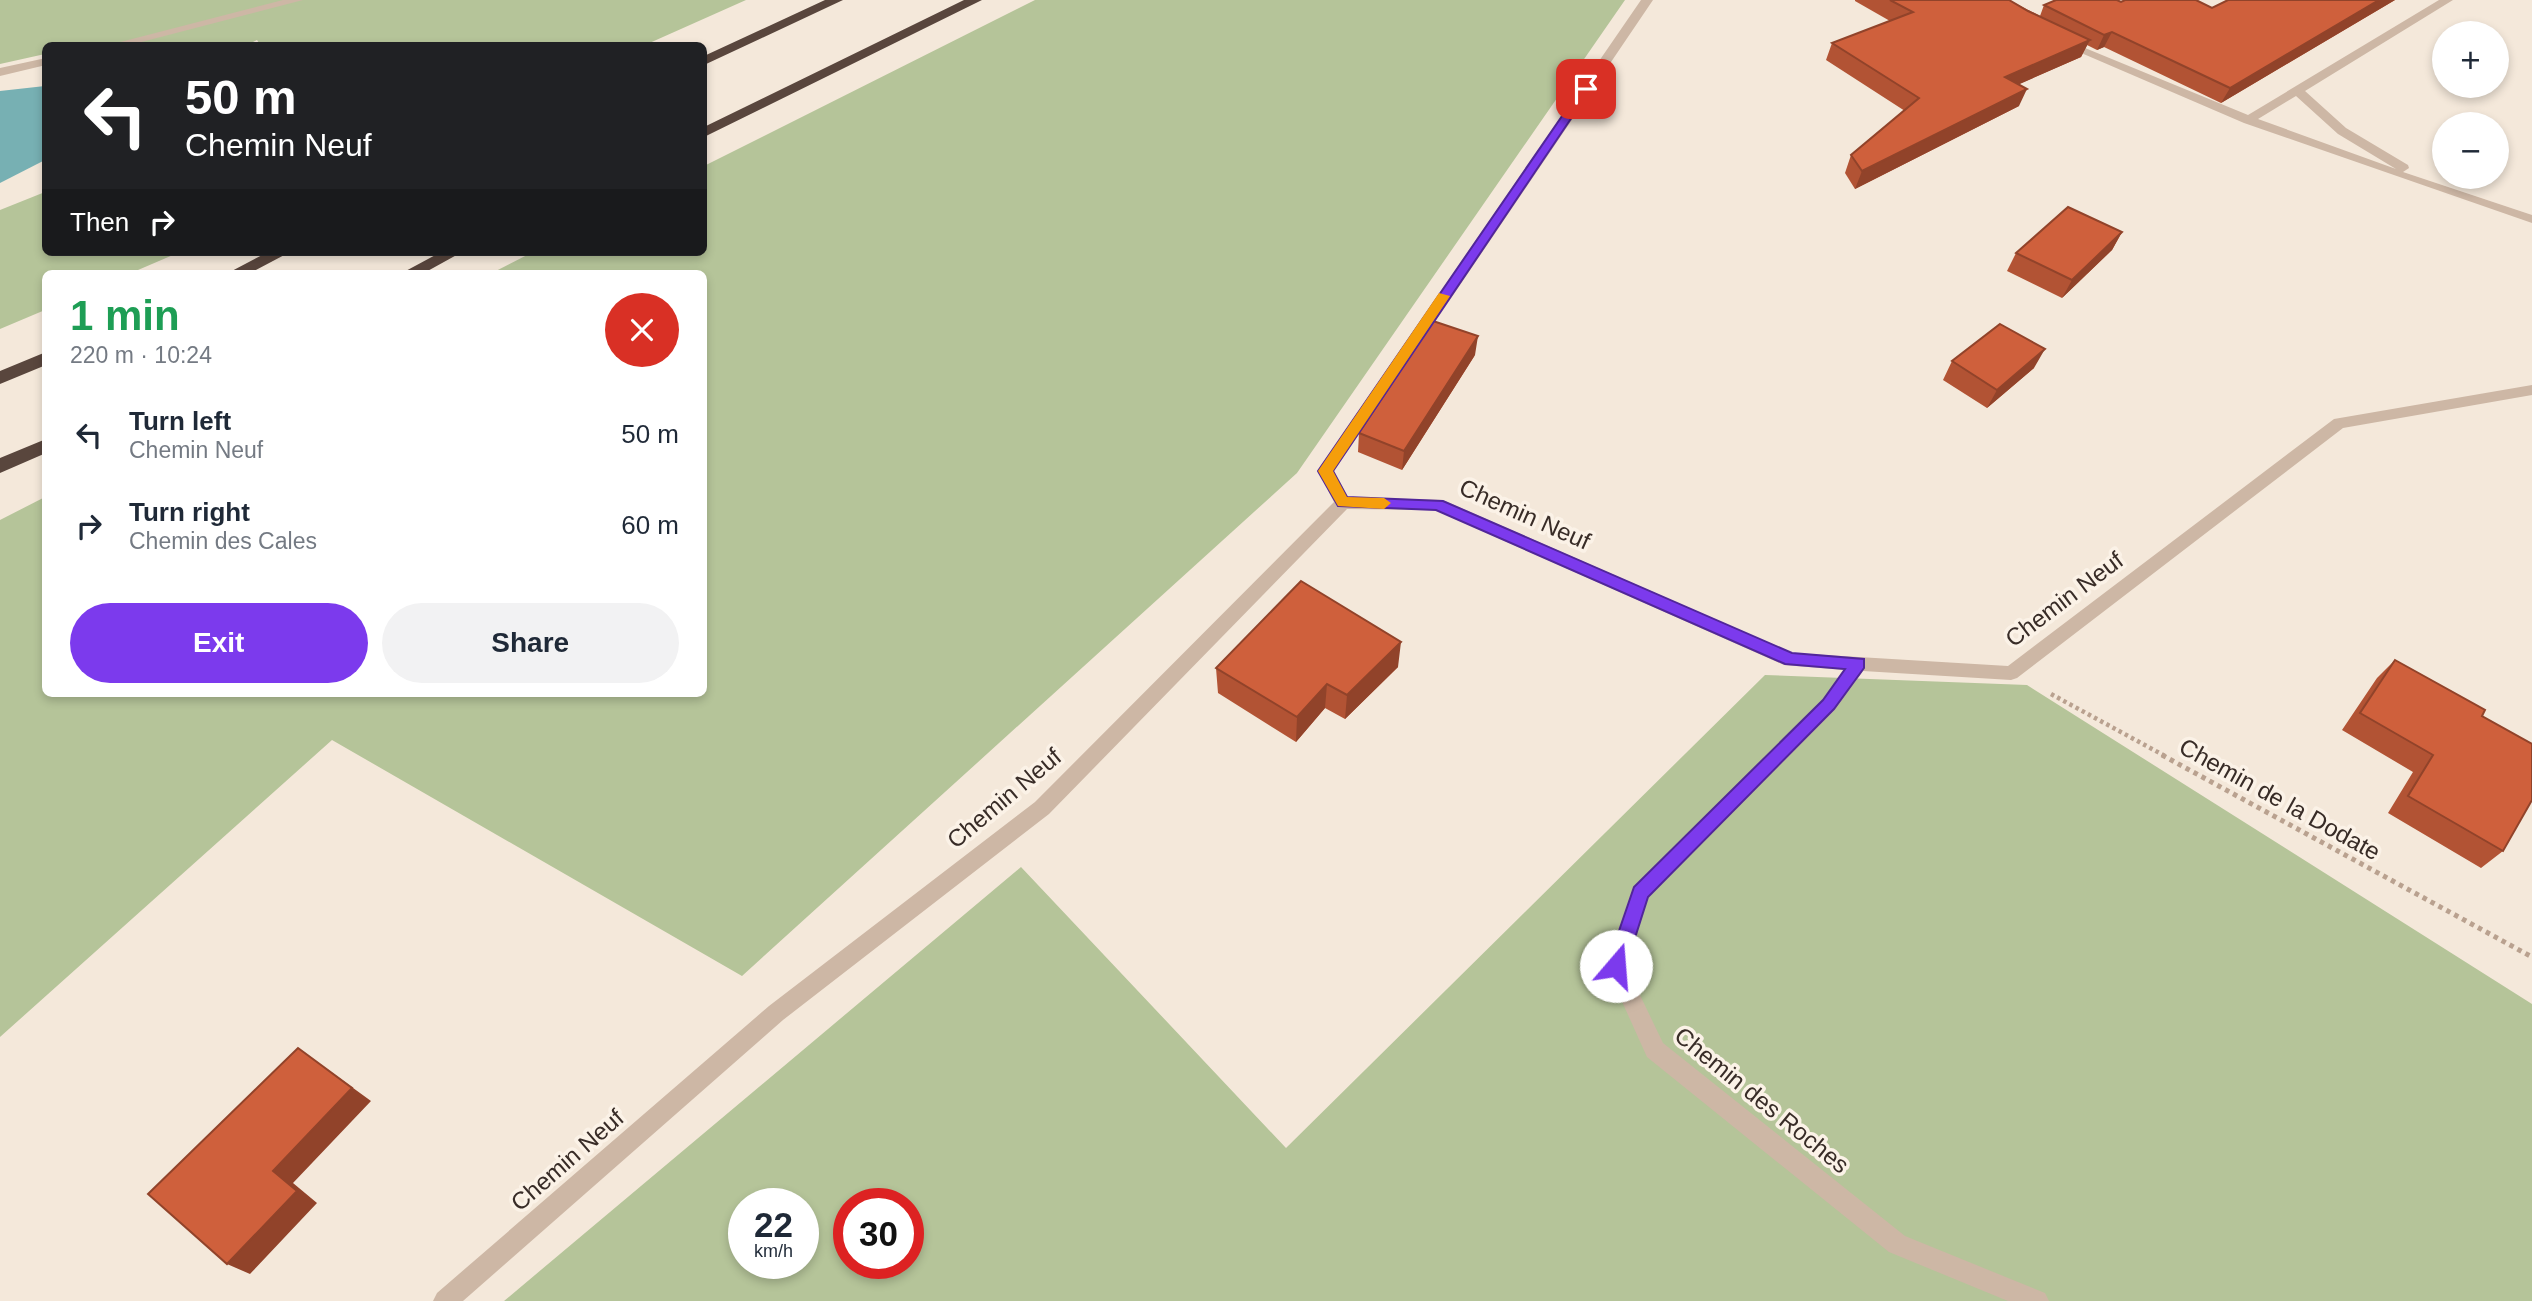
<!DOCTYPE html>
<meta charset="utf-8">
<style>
body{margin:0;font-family:Helvetica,sans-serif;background:#f2f2f3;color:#1f2937;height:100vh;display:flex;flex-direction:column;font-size:26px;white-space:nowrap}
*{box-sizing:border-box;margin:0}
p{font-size:23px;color:#747a83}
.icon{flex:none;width:38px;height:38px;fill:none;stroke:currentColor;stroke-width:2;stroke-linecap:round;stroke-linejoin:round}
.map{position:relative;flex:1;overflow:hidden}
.sheet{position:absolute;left:42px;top:270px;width:665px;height:427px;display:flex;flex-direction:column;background:#fff;border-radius:10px;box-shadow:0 4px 10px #0003}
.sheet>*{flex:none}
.hud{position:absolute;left:42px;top:42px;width:665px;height:214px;border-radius:10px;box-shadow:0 4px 10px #0003;background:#202124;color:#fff;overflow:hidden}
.buttons{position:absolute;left:2432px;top:21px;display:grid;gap:14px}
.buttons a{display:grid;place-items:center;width:77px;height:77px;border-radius:50%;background:#fff;box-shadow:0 4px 10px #0003;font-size:35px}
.speed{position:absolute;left:728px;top:1188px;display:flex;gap:14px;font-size:35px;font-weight:700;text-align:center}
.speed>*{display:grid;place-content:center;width:91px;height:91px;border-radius:50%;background:#fff;box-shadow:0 4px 10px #0003;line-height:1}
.speed small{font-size:18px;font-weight:400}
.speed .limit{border:10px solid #d22;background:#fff;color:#111}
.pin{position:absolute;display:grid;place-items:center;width:60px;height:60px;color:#fff;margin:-30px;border-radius:14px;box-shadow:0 4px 10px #0006}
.me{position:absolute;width:77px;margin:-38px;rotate:18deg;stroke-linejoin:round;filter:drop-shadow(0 0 5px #0008)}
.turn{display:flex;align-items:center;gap:24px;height:147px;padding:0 28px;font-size:32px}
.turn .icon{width:91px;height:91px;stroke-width:2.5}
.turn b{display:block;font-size:49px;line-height:60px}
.then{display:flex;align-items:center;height:66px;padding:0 28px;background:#0003;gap:14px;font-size:26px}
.round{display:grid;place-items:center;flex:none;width:74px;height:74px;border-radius:37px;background:#f2f2f3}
.summary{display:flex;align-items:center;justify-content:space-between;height:119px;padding:0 28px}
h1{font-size:42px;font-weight:700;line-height:52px;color:#1e9e55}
.button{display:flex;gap:14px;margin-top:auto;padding:14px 28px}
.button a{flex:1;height:80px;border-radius:42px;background:#7c3aed;color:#fff;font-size:28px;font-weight:700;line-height:80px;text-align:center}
.button a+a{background:#f2f2f3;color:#1f2937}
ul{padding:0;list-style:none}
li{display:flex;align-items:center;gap:21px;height:91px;padding:0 28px}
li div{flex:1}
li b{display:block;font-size:26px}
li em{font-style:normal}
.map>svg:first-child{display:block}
.green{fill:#b5c499;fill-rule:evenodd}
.water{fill:#77b0b3}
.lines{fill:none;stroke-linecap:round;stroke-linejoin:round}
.path-far1{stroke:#b9a18f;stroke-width:4.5;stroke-dasharray:3.5 3.5;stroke-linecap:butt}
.path{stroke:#b9a18f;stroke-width:5;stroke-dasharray:4.5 4.5;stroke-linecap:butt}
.minor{fill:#cdb7a5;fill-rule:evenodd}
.motorway{fill:#59463d;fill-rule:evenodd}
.wall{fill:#b25334}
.shaded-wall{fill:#91432a}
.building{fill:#cf603c;stroke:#91432a;stroke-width:2}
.route{fill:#7c3aed;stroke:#51269a;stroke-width:2}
.slow{fill:#f59e0b}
.labels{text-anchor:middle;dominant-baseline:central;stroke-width:7;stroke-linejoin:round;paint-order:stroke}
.street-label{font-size:24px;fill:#382c27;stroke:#fbf2e7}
</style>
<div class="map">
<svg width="2532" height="1301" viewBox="0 0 2532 1301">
<rect width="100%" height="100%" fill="#f4e8da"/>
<path class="green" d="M0,0H746L645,45L261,46L257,40L245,46H46L45,54L0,64Z
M1035,0H1625L1297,473L742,976L332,740L0,1037V520L45,497L46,693H704V273H492L533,252H704V166Z
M45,192L46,252H180L131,273H46L45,310L0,329V210Z
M1765,675L2027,685L2532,1004V1301H504L1021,867L1286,1148ZM744,1204H803V1264H744ZM849,1204H908V1264H849Z"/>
<path class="water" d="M45,86V160L0,183V91Z"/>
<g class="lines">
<path class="path-far1" d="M2051,694L2165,756"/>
<path class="path" d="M2162,755L2532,957"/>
<path class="minor" d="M283,0H303L126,46H105Z
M1641,0H1653L1334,471L1348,497L1443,500L1792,653L2008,666L2334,419L2532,385V395L2343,428L2017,678L2011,680L1863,671L1835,710L1648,898L1626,966L1663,1043L1905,1236L2045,1293L2049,1301H2008L1889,1252L1647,1057L1606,966L1633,887L1823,700L1844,670L1784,665L1435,510L1347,509L1049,814L783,1020L463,1301H433L437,1293L769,1006L1035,802L1334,502L1318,471L1320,467Z
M2439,0H2453L2305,91L2346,128L2408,165L2409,168L2403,172L2532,215V223L2244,123L2058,43L2068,41L2248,115ZM2296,96L2338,134L2396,169L2258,119Z
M46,58V65L0,76V68Z"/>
<path class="motorway" d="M825,0H843L704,65V56Z
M964,0H982L704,137V127Z
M268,252H290L250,273H228Z
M441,252H462L424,273H402Z
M46,352V365L0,384V371Z
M46,439V453L0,473V458Z"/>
</g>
<path class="wall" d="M1855,0H2009L2040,16L2044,5L2121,2L2212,8L2395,0L2221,103L2104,47L2097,50L2087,45L2081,57L2019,84V106L1855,189L1845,173L1851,155L1905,111L1826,60L1832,43L1890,21L1855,1Z
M2122,232L2112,250L2062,298L2007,271L2016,253Z
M1475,355L1402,470L1358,452L1359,433Z
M1952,361L2034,368L1987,408L1943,380Z
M2395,660L2482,716L2503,851L2481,868L2388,813L2413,772L2342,730L2377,678Z
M1398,667L1345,719L1325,708L1296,742L1218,693L1216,668Z"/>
<path class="shaded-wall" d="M2379,0H2395L2221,103L2230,88Z
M2112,32L2104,47L2097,50L2104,35Z
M2090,40L2081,57L1997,94L2005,77Z
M2027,89L2019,106L1855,189L1862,171Z
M2122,232L2112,250L2062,298L2072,280Z
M1478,336L1475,355L1402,470L1404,451Z
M2045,349L2034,368L1987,408L1997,390Z
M1401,642L1398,667L1345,719L1347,695Z
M1327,684L1325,708L1296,742L1297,717Z
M298,1048L371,1101L293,1183L317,1203L250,1274L227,1264L273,1171Z"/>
<path class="building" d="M1890,0H2009L2028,11L2090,40L2005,77L2027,89L1862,171L1851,155L1919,98L1832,43L1913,12Z
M2056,0H2117L2121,2L2125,0H2196L2212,8L2228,0H2379L2230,88L2112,32L2104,35L2044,5Z
M2068,207L2122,232L2072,280L2016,253Z
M1433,321L1478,336L1404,451L1359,433Z
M2000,324L2045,349L1997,390L1952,361Z
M1301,581L1401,642L1347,695L1327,684L1297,717L1216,668Z
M2395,660L2485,710L2482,716L2532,744V800L2503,851L2408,796L2433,755L2360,713Z
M298,1048L352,1088L273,1171L297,1191L227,1264L148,1194Z"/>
<path class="route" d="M1582,87L1591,89L1333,471L1347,497L1443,501L1792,653L1864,659V668L1834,709L1648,897L1626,966L1623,972L1616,974L1610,972L1607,966L1634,887L1823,700L1845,669L1785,664L1436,510L1338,506L1318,471Z"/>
<path class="slow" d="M1439,293L1450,296L1333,471L1347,497L1384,498L1391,503L1384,509L1338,506L1318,471Z"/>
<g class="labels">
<g class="street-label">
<text transform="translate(1525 514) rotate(24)">Chemin Neuf</text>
<text transform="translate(2064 599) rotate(-37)">Chemin Neuf</text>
<text transform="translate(1004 798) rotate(-40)">Chemin Neuf</text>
<text transform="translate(2280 799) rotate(29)">Chemin de la Dodate</text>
<text transform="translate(1762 1100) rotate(39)">Chemin des Roches</text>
<text transform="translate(567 1160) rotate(-41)">Chemin Neuf</text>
</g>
</g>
</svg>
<div class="buttons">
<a>+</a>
<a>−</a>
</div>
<div class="speed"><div>22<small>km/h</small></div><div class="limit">30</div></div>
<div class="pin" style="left:1586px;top:89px;background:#d93025"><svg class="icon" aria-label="arrive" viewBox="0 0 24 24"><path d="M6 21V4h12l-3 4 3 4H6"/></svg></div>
<svg class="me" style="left:1616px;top:966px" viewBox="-20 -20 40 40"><circle r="19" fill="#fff"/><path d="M0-13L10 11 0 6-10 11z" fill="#7c3aed"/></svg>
<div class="hud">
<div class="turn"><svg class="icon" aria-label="left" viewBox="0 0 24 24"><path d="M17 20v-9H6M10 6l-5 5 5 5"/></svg><div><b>50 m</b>Chemin Neuf</div></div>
<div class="then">Then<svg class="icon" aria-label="right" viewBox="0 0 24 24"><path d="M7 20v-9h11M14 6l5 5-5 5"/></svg></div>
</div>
<section class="sheet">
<div class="summary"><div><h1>1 min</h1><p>220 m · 10:24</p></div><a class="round" style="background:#d93025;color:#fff"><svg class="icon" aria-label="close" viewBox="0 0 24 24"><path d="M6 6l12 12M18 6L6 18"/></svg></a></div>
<ul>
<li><svg class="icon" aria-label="left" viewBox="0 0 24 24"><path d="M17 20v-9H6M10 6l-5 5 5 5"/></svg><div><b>Turn left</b><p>Chemin Neuf</p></div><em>50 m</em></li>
<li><svg class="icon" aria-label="right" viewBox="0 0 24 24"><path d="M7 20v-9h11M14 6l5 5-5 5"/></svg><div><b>Turn right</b><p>Chemin des Cales</p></div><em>60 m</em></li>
</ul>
<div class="button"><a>Exit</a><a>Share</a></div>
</section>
</div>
